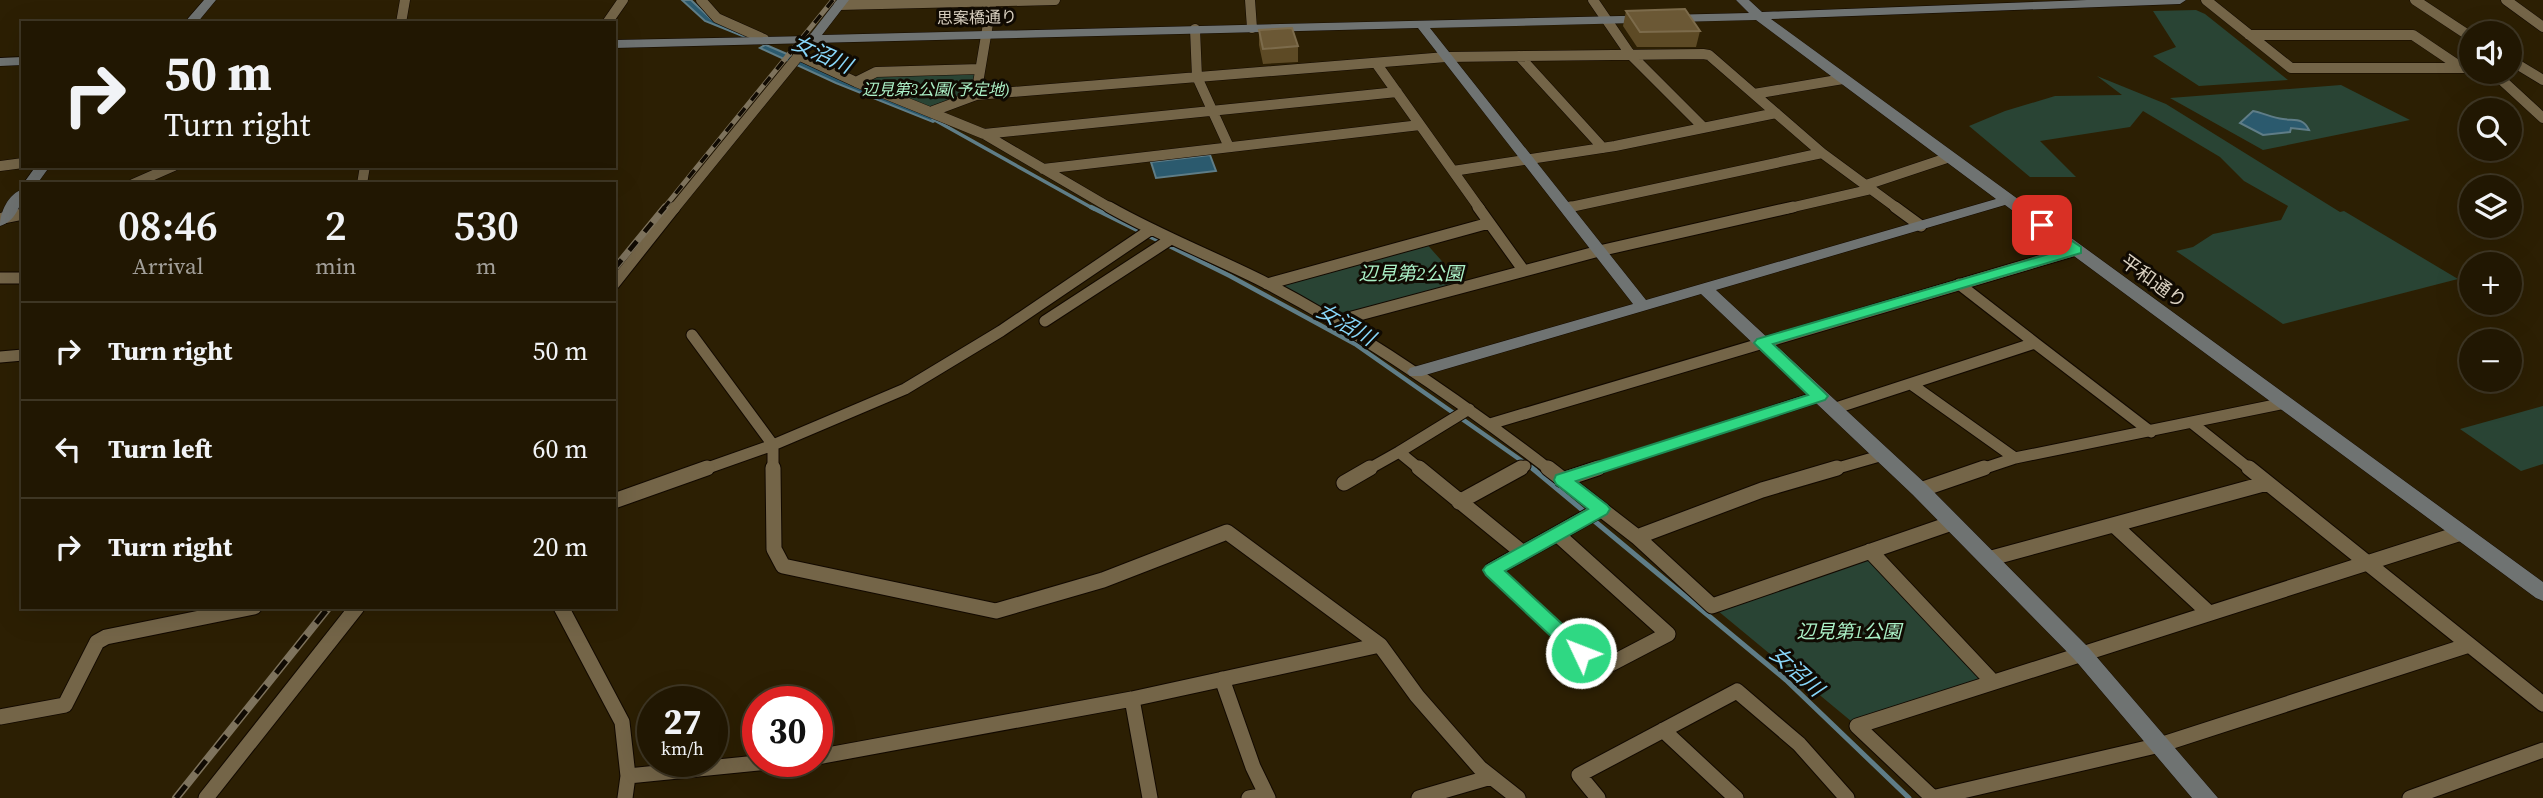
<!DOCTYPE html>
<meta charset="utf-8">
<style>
body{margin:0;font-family:"Source Serif 4","Noto Sans JP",serif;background:#29200c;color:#f1f3f6;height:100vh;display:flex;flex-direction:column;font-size:26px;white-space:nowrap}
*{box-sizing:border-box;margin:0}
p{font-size:23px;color:#a29f99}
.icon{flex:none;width:38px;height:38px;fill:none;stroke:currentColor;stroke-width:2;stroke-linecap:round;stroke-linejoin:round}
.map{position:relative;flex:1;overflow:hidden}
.details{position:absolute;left:21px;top:182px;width:595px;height:427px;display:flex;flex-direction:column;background:#211702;border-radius:0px;box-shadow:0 7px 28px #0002,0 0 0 2px #3e3624}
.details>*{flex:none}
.top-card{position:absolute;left:21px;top:21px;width:595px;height:147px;border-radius:0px;box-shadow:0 7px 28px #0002,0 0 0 2px #3e3624;background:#211702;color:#f1f3f6;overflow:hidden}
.buttons{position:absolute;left:2459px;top:21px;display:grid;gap:14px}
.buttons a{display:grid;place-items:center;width:63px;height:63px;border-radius:50%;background:#211702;box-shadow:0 7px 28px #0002,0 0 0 2px #3e3624;font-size:35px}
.speed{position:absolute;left:637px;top:686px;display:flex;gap:14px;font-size:35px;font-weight:700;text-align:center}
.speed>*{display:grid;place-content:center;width:91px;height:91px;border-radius:50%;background:#211702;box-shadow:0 7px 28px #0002,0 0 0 2px #3e3624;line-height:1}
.speed small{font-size:18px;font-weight:400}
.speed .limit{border:10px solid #d22;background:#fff;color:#111}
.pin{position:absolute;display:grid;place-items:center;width:60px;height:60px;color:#fff;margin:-30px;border-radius:14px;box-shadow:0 4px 10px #0006}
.me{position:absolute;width:77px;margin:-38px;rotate:313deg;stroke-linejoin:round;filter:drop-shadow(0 0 5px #0008)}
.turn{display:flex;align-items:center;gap:24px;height:147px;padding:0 28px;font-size:32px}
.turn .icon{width:91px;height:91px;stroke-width:2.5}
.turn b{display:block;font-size:49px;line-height:60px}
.eta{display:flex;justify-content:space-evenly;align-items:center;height:119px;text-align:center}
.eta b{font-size:42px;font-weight:600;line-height:49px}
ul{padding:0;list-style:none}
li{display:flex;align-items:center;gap:21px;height:98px;padding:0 28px;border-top:2px solid #3e3624}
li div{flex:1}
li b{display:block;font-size:26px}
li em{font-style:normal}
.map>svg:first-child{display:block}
.green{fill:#294434}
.water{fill:#2b5a6e;stroke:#5f7d87;stroke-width:2}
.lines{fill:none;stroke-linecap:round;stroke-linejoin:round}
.stream-far2{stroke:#5f7d87;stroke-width:3.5}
.stream-far1{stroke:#5f7d87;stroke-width:4.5}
.stream{stroke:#5f7d87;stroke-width:5}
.street-far2-casing{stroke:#120900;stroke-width:11}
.street-far1-casing{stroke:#120900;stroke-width:13}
.street-casing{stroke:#120900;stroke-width:17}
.secondary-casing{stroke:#120900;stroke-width:1}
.street-far2{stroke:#746548;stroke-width:10}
.street-far1{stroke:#746548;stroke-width:11}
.street{stroke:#746548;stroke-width:15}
.secondary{fill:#6f7372;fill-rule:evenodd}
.rail-far2-casing{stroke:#7e735d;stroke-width:5}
.rail-far1-casing{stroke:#7e735d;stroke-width:7}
.rail-casing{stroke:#7e735d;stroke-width:8}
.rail-far2{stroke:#100a02;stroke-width:3.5;stroke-dasharray:10;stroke-linecap:butt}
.rail-far1{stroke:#100a02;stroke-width:4.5;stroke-dasharray:12;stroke-linecap:butt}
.rail{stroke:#100a02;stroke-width:5;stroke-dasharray:16;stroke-linecap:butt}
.wall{fill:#5d4a25}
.building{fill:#6b5835;stroke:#7c6b4b;stroke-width:2}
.route{fill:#2fd883;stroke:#1f8c55;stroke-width:2}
.labels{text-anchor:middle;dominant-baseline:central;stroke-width:6;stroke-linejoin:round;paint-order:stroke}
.far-street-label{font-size:16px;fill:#d9d0c0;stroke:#100a02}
.far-park-label{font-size:16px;font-style:italic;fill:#abf1c7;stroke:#100a02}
.park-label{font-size:19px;font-style:italic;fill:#abf1c7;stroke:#100a02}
.street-label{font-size:19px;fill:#d9d0c0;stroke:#100a02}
.water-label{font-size:21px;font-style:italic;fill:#88d6f9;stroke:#100a02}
</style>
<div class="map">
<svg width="2543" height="798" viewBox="0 0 2543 798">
<rect width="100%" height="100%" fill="#2c1f03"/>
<path class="green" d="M2196,10L2205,14L2288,80L2199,86L2153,56L2176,47L2153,11Z
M980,69L976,95L933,111L856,82L876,72Z
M2097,76L2166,104L2340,212L2344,211L2458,279L2283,324L2176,251L2193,247L2213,234L2281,220L2288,206L2244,181L2220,157L2143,111L2130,127L2040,141L2076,177H2030L1969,126L2005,111L2055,96L2122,95Z
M2341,85L2410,120L2263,150L2170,98Z
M1424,241L1465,287L1333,322L1267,284Z
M2543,406V464L2521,471L2460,429Z
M1870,551L1993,682L1857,726L1712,606Z"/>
<path class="water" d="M682,0H691L711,19L766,45L939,119L933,122L836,83L760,48L765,45L705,21Z
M2253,111C2263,113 2273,118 2283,119C2294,121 2303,117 2309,130L2291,128L2290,132L2263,135L2240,123Z
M1210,155L1216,171L1156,178L1151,162Z"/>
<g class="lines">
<path class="stream-far2" d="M933,119L1094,209"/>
<path class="stream-far1" d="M1091,207L1230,276L1355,344L1535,470"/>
<path class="stream" d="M1532,468L1586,513
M1592,519L1786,680L1909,798"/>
<defs>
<path id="street-far2" d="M701,0L717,18L764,39
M1250,0L1252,28
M1593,0L1630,54L1704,128
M2206,0L2291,68H2471
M2415,0L2471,37
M2506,0L2543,27
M839,5L1055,0
M401,23L405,0
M607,23L623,0
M1195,29L1197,77L1229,147
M2249,35H2413L2462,68
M798,55L856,82L984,134L1112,209
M1519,56L1603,148
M2510,60L2543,80
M1376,63L1480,209
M2493,72L2543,118
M856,82L876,72L980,69
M1754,94L1843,79
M976,95L992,0
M933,111L976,95L1446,57L1703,54L1709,55L1822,153L1898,209
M984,134L1397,92
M0,166L23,163
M1043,169L1420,125
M1453,171L1615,146L1776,113
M133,184L174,166
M362,184L365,166
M1866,185L1950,157
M1566,208L1822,153
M674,209L813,38
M1785,209L1872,189"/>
<path id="street-far1" d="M1109,207C1158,235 1212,256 1262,281C1364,334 1459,400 1550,470
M1478,207L1524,271
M1895,207L1921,226
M1566,208L1571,207
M3,218L23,214
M0,278H23
M614,284L675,207
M1267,284L1489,223
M1045,321L1171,239
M1333,322L1599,251L1793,207
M692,335L773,445V470
M2035,343L2151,432
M0,357L23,355
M1911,384L2015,458
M1833,409L2035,343L1959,284
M2192,423L2251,470
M1490,424L2076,250
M1399,452L1469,409
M702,470L773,445L905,389L1001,331L1150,230
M1367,470L1399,452L1421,470
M1518,470L1525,466
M1592,470L1820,396
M1831,470L1883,455
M1979,470L2015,458L2285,403"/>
<path id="street" d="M773,468L774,549L783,566L996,611L1103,580L1227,532L1380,645L1417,696L1480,768L1518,798
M1419,468L1523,553
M1548,468L1637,537L1712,606L1952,523
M2249,468L2543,704
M1562,480L1598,468
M1344,483L1370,468
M1920,490L1984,468
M614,501L707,468
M1459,502L1521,468
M2114,525L2209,613
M1557,534L1668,634L1599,670L1492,570Z
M1557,534L1601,509
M1637,537L1762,490L1837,468
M1870,551L1993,682
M1988,559L2267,483
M561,607L622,722L628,776L625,798
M1222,679L1253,767L1268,798
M1132,699L1150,798
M0,717L65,705L97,642L106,637L254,607
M1663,730L1736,798
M817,757L1132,699L1380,645
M628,776L778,761
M206,798L357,607
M1249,798L1266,795
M1419,798L1491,777
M1598,798L1579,775L1737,691L1799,744L1847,798
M1932,798L2160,745L2469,645
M1933,798L1857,726L2461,533
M2410,798L2543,750"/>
<path id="secondary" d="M204,0H216L197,23H184Z
M837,0H849L822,35L1749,13L1736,0H1749L1762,12L2087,0H2186L2180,4L1771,19L2543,582V601L2536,598L2005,205L1716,290L1927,485L2089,648L2218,798H2192L2075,660L1913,495L1701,294L1422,376H1410L1407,372L1410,368L1633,304L1418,28L614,48V40L809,36ZM1756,20L1996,199L1646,300L1430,28Z
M23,57V65L0,66V58Z
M36,166H50L37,184H23Z
M23,189C23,203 15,222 0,226C0,212 8,194 23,189Z"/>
</defs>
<use href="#street-far2" class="street-far2-casing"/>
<use href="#street-far1" class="street-far1-casing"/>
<use href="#street" class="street-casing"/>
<use href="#secondary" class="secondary-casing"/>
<use href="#street-far2" class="street-far2"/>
<use href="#street-far1" class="street-far1"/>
<use href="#street" class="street"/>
<use href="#secondary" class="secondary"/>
<defs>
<path id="rail-far2" d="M663,209L833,0"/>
<path id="rail-far1" d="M614,269L665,207"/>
<path id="rail" d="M176,798L329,607"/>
</defs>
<use href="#rail-far2" class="rail-far2-casing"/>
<use href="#rail-far1" class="rail-far1-casing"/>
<use href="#rail" class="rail-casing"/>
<use href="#rail-far2" class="rail-far2"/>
<use href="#rail-far1" class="rail-far1"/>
<use href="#rail" class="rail"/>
</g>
<path class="wall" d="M1626,11L1700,31L1696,47H1637L1623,26Z
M1259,30L1298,46V62L1263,64L1259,45Z"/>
<path class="building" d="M1685,9L1700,31L1640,32L1626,11Z
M1292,28L1298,46L1263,49L1259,30Z"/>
<path class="route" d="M2042,221L2081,247V253L1773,344L1825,393L1828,396L1825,400L1576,481L1607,505L1610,509L1607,514L1505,571L1588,648L1591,653L1588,658L1581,661L1574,658L1486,575L1483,570L1486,566L1588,509L1556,484L1554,480L1556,475L1808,395L1757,346L1754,343L1757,339L2066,249L2037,228V222Z"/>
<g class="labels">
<g class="far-street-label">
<text transform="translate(977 17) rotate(-1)">思案橋通り</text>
</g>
<g class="far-park-label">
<text x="936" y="89">辺見第3公園(予定地)</text>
</g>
<g class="park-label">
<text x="1411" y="273">辺見第2公園</text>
<text x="1849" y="631">辺見第1公園</text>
</g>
<g class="street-label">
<text transform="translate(2154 281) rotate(36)">平和通り</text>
</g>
<g class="water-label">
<text transform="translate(822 54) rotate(24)">女沼川</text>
<text transform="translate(1346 324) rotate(30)">女沼川</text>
<text transform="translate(1797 671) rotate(42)">女沼川</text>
</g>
</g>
</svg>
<div class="buttons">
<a><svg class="icon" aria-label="sound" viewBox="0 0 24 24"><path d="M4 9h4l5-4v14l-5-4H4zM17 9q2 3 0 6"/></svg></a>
<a><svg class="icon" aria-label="search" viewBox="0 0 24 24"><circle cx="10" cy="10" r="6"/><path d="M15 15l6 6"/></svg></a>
<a><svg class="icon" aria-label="layers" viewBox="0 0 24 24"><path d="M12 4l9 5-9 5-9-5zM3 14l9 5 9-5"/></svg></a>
<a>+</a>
<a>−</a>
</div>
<div class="speed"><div>27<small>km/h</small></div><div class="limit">30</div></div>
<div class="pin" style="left:2042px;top:225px;background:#d93025"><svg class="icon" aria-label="arrive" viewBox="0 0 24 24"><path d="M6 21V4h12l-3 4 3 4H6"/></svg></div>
<svg class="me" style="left:1581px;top:653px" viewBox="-20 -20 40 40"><circle r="17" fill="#2fd883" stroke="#fff" stroke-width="3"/><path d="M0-11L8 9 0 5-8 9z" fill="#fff"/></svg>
<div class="top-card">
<div class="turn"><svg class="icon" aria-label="right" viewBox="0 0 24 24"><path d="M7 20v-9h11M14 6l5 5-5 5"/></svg><div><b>50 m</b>Turn right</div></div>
</div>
<section class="details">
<div class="eta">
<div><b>08:46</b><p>Arrival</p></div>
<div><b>2</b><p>min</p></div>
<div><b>530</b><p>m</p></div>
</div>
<ul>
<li><svg class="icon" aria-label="right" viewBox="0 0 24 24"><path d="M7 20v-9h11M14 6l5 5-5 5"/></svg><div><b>Turn right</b></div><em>50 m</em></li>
<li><svg class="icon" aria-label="left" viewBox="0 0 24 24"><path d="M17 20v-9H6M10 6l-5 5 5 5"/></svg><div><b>Turn left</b></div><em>60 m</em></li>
<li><svg class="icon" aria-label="right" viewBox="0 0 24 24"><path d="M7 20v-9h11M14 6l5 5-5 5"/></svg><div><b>Turn right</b></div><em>20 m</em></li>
</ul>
</section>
</div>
